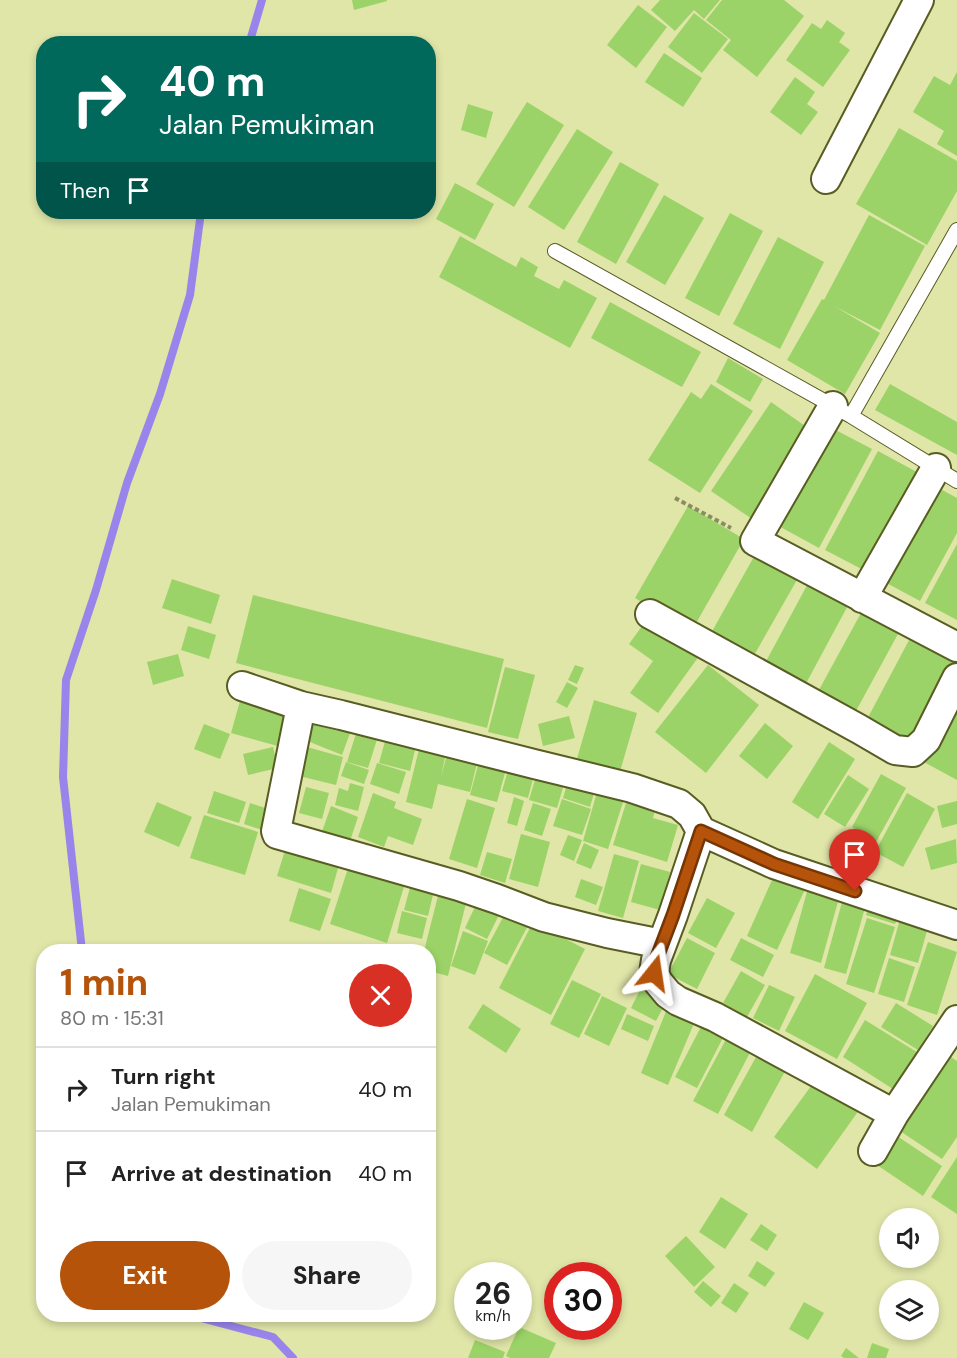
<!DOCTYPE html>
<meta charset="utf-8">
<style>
body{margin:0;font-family:"DM Sans",sans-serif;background:#f6f6f6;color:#222;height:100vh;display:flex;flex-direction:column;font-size:22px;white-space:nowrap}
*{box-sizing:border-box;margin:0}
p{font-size:20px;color:#767676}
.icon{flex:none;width:33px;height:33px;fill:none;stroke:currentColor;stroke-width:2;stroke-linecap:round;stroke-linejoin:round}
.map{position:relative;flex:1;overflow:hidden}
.side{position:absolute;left:36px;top:944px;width:400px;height:378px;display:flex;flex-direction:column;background:#fff;border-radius:24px;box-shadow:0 3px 9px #0003}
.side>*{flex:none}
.banner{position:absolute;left:36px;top:36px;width:400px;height:183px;border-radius:24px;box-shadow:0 3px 9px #0003;background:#00695c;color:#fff;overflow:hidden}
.controls{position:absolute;left:879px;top:1208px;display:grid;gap:12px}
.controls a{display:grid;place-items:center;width:60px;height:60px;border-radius:50%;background:#fff;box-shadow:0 3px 9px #0003;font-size:30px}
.speed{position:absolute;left:454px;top:1262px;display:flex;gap:12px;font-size:30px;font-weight:700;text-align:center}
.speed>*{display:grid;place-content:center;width:78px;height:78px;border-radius:50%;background:#fff;box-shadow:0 3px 9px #0003;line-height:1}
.speed small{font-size:15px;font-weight:400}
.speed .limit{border:9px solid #d22;background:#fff;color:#111}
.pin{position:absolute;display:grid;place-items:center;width:51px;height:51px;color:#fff;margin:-62px -26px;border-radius:50% 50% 50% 0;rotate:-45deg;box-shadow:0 0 6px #0007}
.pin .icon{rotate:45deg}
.me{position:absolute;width:66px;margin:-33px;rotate:15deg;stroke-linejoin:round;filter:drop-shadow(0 0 4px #0008)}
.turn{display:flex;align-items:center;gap:21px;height:126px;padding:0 24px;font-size:27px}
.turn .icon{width:78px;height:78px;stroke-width:2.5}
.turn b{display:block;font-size:42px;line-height:51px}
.then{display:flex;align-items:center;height:57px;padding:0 24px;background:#0003;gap:12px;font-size:22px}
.round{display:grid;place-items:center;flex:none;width:63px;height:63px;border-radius:32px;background:#f6f6f6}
.summary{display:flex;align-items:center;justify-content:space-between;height:102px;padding:0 24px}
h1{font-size:36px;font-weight:800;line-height:45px;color:#b45309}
.button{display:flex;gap:12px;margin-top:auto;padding:12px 24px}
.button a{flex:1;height:69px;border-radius:36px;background:#b45309;color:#fff;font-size:24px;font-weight:800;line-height:69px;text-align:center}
.button a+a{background:#f6f6f6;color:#222}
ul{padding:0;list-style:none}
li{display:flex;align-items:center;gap:18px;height:84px;padding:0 24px;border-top:2px solid #e0e0e0}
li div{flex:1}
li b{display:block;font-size:22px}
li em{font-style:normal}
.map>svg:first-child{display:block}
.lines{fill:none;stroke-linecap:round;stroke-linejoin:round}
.stream{stroke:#9984eb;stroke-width:8}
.building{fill:#9cd368}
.lane-casing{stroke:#595c23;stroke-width:16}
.street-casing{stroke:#595c23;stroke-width:32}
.path{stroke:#898d61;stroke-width:4;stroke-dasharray:4.5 3;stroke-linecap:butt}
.lane{stroke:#fff;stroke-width:14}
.street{stroke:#fff;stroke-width:28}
.route-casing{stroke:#753606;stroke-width:15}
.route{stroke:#b45309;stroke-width:10}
</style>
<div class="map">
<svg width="957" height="1358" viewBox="0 0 957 1358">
<rect width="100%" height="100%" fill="#e0e5a8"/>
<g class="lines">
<path class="stream" d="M249,44L262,0
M82,951L63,777L66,680L96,590L127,483L160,394L190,295L201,212
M197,1314L201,1318L273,1337L293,1358"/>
</g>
<path class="building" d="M352,0H387V1L354,10Z
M660,0H720L704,19L694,10L675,31L651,10Z
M722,0H784L804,16L757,77L723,50L731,40L706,20Z
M638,5L667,27L636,68L607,45Z
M694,13L728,39L702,73L668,47Z
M827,20L845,33L839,42L850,50L823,87L786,60L812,23L821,29Z
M664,53L702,78L683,107L645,82Z
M957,72V156L937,144L944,131L913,112L934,76L950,85Z
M795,77L815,92L807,104L818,112L801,135L770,112Z
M527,102L564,125L514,207L476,184Z
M468,104L493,112L486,138L461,130Z
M899,128L957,161V191L927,245L856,204Z
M577,129L613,152L564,230L528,207Z
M620,162L659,184L616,264L577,242Z
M455,183L494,204L475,240L436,219Z
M664,195L704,218L665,285L626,262Z
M730,213L763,231L719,316L685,298Z
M869,215L925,246L880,330L834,306L880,333L845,394L787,360L822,299L824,300Z
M460,236L516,267L521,257L538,267L534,276L559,289L564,280L597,298L570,348L439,277Z
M778,237L824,262L780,349L733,324Z
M610,302L701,352L682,387L591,338Z
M728,358L763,379L750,402L716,382Z
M711,384L753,411L700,493L648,460L691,392L701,399Z
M890,384L957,422V455L875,410Z
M771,402L815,433L755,521L711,491Z
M828,426L872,449L819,548L775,524Z
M878,451L926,477L873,575L825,550Z
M933,485L957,498V533L920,601L881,580Z
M688,506L744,539L691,632L635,598Z
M957,544V620L925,603Z
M760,546L802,571L748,666L706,642Z
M812,576L852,598L803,689L763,667Z
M172,579L220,595L211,624L162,608Z
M253,595L504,659L487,728L236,663Z
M867,602L904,623L851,720L814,699Z
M650,615L702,652L658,713L630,693L653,661L629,644Z
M188,626L216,635L209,659L181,650Z
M916,627L957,657L908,749L864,725Z
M178,654L184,676L153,685L147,662Z
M575,665L584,668L577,684L568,680Z
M708,665L759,705L706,773L655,732Z
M505,667L535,675L518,739L488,732Z
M567,682L578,688L567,708L556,702Z
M957,694V780L922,761Z
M594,700L637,713L619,775L576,762Z
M240,701L294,716L285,748L231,733Z
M316,710L353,725L342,755L305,740Z
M569,716L575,738L543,746L538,724Z
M765,723L793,746L767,779L739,756Z
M204,724L230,734L220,759L194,749Z
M359,724L380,730L368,768L347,762Z
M388,730L418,738L410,771L379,763Z
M421,741L447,748L441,777L449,747L479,755L470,792L438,784L432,809L406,802Z
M829,742L855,759L818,819L792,802Z
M273,747L278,768L248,775L243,754Z
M307,747L343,757L336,785L299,776Z
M481,754L508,762L497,802L470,795Z
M346,762L369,770L364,784L341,776Z
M377,763L406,772L399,794L370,784Z
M510,763L535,771L528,798L502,791Z
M539,766L567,774L557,808L529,800Z
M570,774L597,783L590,807L563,798Z
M881,774L906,788L876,842L852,827Z
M848,775L869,789L845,827L824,814Z
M350,783L364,787L358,811L335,805L339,788L348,791Z
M599,785L626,793L608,849L583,841Z
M306,787L329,793L322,819L299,813Z
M630,790L658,799L653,818L678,825L667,862L613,845Z
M214,791L246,802L239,823L207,813Z
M373,793L396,802L394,808L422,819L413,845L388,836L384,847L358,837Z
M907,793L935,809L903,867L875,852Z
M514,797L524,801L517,826L507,823Z
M467,799L495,808L477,868L449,859Z
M562,799L591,809L582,835L553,826Z
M957,801V824L942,828L937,806Z
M157,802L192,817L179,847L144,832Z
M250,803L271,810L265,831L244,824Z
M533,803L551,809L542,836L524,830Z
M331,806L358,817L346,853L318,843Z
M204,815L258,832L245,875L190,858Z
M849,829L878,844L860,876L832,860Z
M521,834L550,842L538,887L509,879Z
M568,835L582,840L574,861L560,855Z
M956,839L957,863L931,870L925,848Z
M584,843L599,850L591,869L576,863Z
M287,844L340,861L331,893L277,876Z
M487,852L512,859L505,883L480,875Z
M614,854L639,861L623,918L598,911Z
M350,862L406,880L387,943L330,924Z
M641,864L670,872L660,910L631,902Z
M776,871L807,885L777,950L747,936Z
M413,876L436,882L428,916L404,910Z
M581,879L603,887L596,905L575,897Z
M441,884L469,891L448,976L429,971V951H424Z
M299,888L331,899L320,931L289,921Z
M808,888L839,898L821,963L790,953Z
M481,894L504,905L487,939L465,928Z
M707,898L735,913L716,948L688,933Z
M871,901L900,911L895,924L866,915Z
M842,902L865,908L846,974L824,968Z
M508,908L531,920L507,965L484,953Z
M402,911L427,918L422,939L397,933Z
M902,912L930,920L918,963L890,955Z
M867,918L895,927L874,993L846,984Z
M533,922L585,949L551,1015L499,988Z
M463,931L488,941L475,975L451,966Z
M687,938L715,953L697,989L668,974Z
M741,938L774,955L763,977L730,960Z
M928,942L957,952L937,1015L907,1005Z
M889,958L915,967L904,1002L878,994Z
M741,971L765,985L747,1017L723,1003Z
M815,974L867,1003L837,1059L785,1031Z
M572,980L601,994L579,1038L550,1024Z
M643,984L668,998L656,1021L631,1008Z
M769,985L795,997L779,1031L753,1018Z
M602,996L627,1008L609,1046L584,1034Z
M896,1003L933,1026L918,1050L881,1027Z
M483,1004L521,1029L506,1053L468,1028Z
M667,1009L695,1021L668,1085L641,1073Z
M627,1014L654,1026L648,1041L621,1029Z
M705,1019L727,1030L697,1088L675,1077Z
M865,1020L920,1054L896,1091L843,1057Z
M732,1028L756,1041L718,1114L693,1101Z
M761,1048L789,1064L752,1132L724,1115Z
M943,1052L957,1061V1137L942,1159L894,1127Z
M819,1075L862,1106L817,1169L774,1137Z
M891,1132L942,1166L923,1196L871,1161Z
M957,1157V1214L931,1197Z
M721,1197L748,1214L725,1249L699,1232Z
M761,1224L777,1235L767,1251L750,1240Z
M686,1236L715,1267L694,1287L665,1256Z
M757,1261L775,1273L765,1287L748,1276Z
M490,1263L514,1275H484Z
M703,1281L721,1296L711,1307L694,1292Z
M734,1283L749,1293L736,1313L721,1303Z
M804,1302L824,1313L808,1340L789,1329Z
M519,1327L556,1343L549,1358H510L506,1356Z
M475,1340L505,1352L503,1358H468Z
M872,1343L889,1349L886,1358H867Z
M846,1348L859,1358H844L841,1356Z"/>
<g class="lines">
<defs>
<path id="lane" d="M555,251L851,416L957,481
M851,416L957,230"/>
<path id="street" d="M826,179L919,0
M833,406L755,541L957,647
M862,598L936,468
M650,614L859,729L895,750L913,752L926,740L957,678
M242,686L301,706L341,715L534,764L632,788L679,804L692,815L701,831L673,915L656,960L654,973L658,982L668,994L678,1001L715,1017L894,1114
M301,706L276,831L277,834L459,886L497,899L544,917L607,933L662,944
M701,831L774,864L957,925
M873,1151L894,1114L957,1020"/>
</defs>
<use href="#lane" class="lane-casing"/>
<use href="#street" class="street-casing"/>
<path class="path" d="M675,498L731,528"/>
<use href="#lane" class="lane"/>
<use href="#street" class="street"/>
</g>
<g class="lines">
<defs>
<path id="route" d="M654,973L656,960L673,915L701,831L774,864L855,891"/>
</defs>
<use href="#route" class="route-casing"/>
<use href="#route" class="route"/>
</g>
</svg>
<div class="controls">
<a><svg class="icon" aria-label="sound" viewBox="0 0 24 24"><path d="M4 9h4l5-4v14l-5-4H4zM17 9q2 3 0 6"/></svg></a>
<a><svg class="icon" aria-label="layers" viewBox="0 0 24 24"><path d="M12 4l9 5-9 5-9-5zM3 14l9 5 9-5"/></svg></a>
</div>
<div class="speed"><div>26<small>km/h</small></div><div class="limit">30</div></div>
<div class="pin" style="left:855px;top:891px;background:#d93025"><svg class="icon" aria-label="arrive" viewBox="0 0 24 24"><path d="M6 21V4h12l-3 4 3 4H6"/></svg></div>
<svg class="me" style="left:654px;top:973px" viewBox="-20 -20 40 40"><path d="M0-17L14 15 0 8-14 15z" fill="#b45309" stroke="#fff" stroke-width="4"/></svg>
<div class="banner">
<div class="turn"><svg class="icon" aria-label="right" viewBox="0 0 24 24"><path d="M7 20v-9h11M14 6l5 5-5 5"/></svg><div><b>40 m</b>Jalan Pemukiman</div></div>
<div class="then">Then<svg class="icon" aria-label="arrive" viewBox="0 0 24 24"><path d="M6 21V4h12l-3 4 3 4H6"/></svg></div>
</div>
<section class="side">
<div class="summary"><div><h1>1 min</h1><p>80 m · 15:31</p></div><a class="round" style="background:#d93025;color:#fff"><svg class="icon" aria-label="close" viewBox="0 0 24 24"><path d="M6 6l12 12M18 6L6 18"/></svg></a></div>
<ul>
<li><svg class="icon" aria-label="right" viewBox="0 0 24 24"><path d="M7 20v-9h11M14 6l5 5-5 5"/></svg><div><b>Turn right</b><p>Jalan Pemukiman</p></div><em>40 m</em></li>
<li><svg class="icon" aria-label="arrive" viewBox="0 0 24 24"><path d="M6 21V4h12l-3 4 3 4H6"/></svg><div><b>Arrive at destination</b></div><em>40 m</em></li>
</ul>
<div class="button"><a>Exit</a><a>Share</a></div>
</section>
</div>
